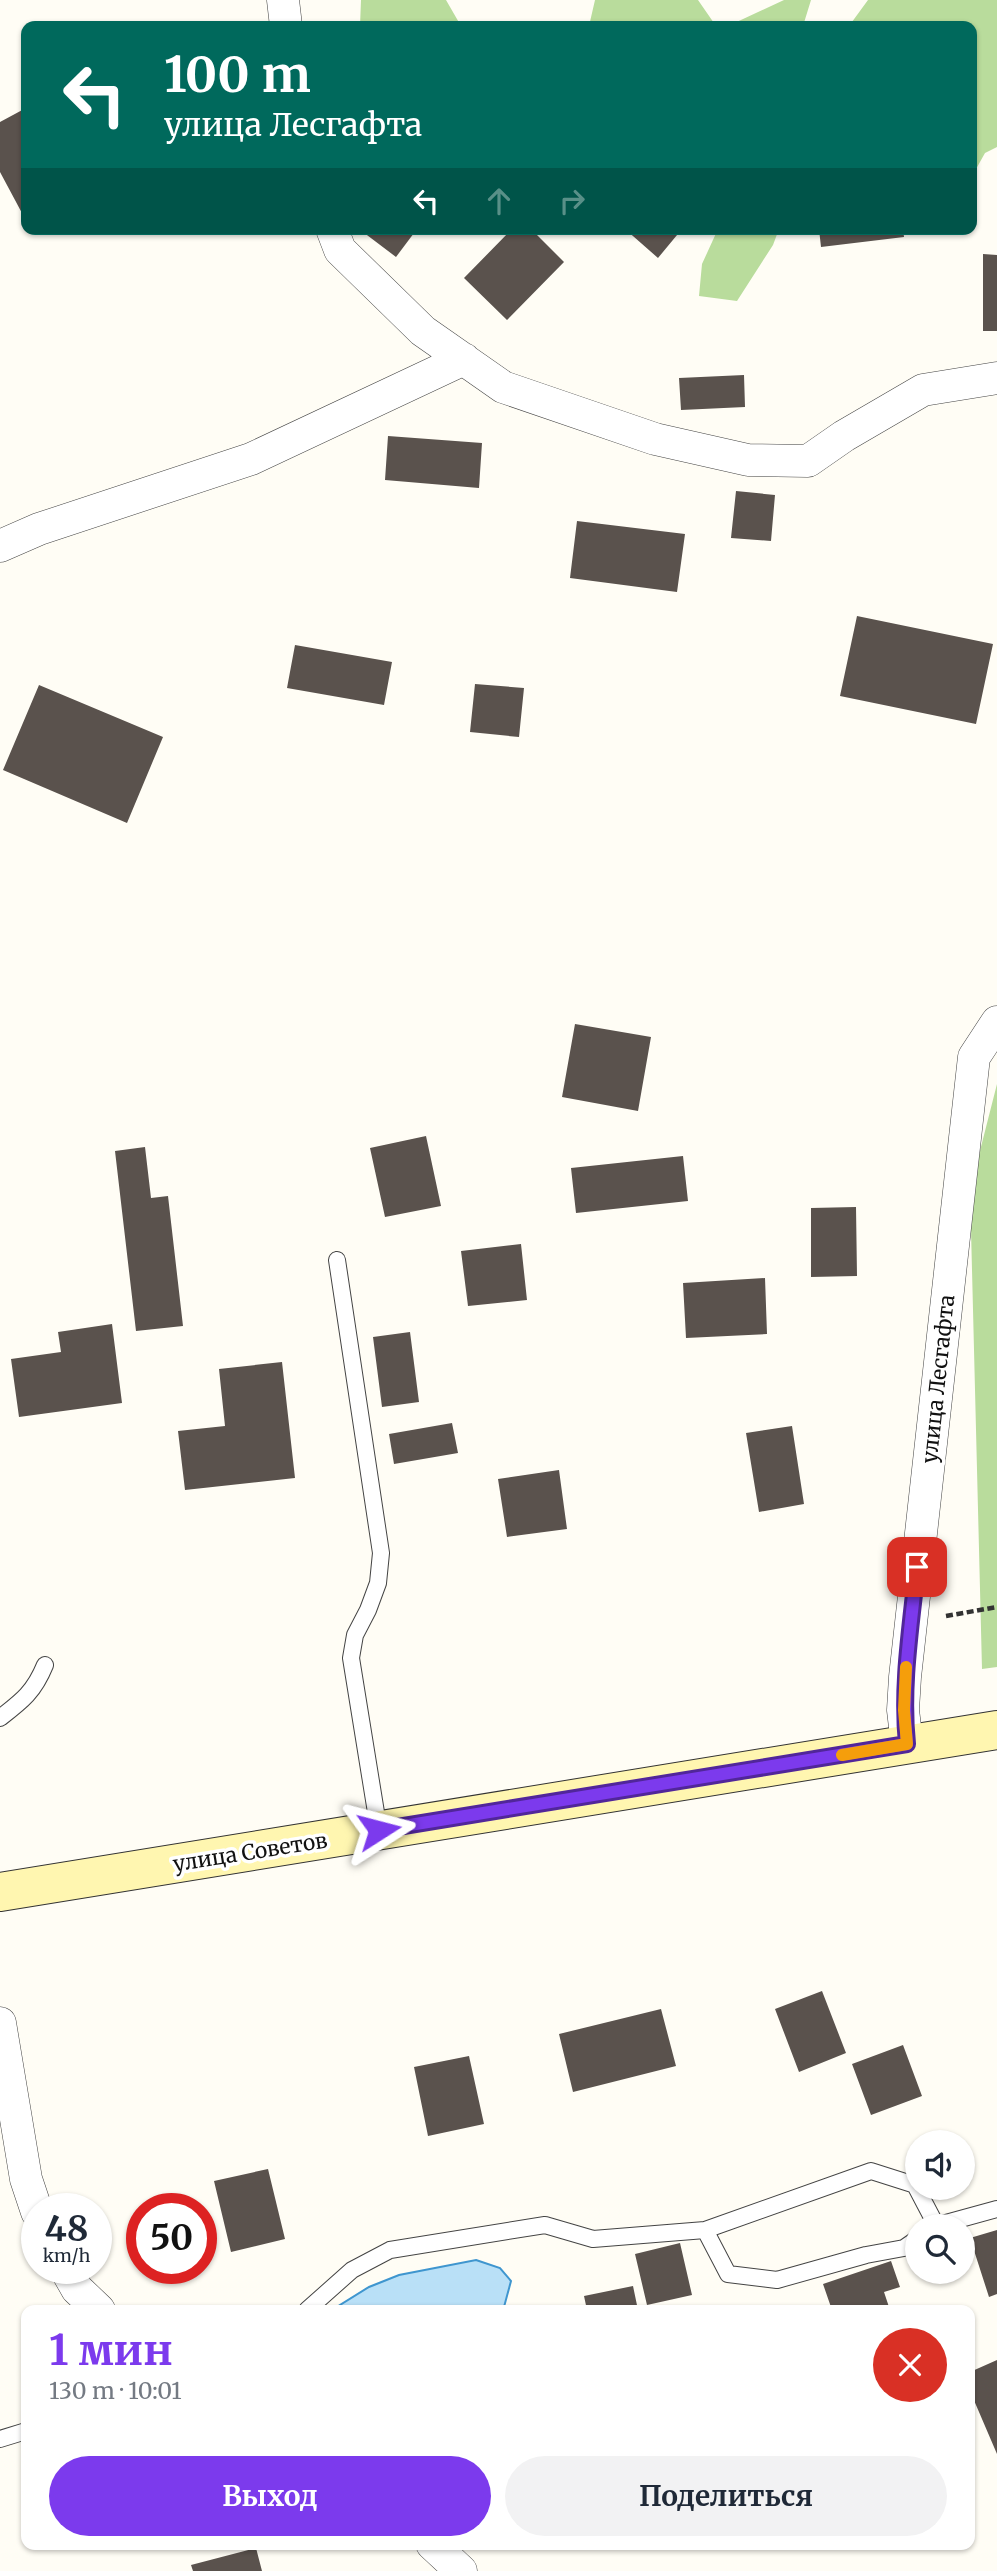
<!DOCTYPE html>
<html lang="ru">
<meta charset="utf-8">
<style>
body{margin:0;font-family:Merriweather,serif;background:#f2f2f3;color:#1f2937;height:100vh;display:flex;flex-direction:column;font-size:26px;white-space:nowrap}
*{box-sizing:border-box;margin:0}
p{font-size:23px;color:#747a83}
.icon{flex:none;width:38px;height:38px;fill:none;stroke:currentColor;stroke-width:2;stroke-linecap:round;stroke-linejoin:round}
.map{position:relative;flex:1;overflow:hidden}
.drawer{position:absolute;left:21px;top:2305px;width:954px;height:245px;display:flex;flex-direction:column;background:#fff;border-radius:14px;box-shadow:0 2px 5px #0004}
.drawer>*{flex:none}
.top-card{position:absolute;left:21px;top:21px;width:956px;height:214px;border-radius:14px;box-shadow:0 2px 5px #0004;background:#00695c;color:#fff;overflow:hidden}
.tools{position:absolute;left:905px;top:2130px;display:grid;gap:14px}
.tools a{display:grid;place-items:center;width:70px;height:70px;border-radius:50%;background:#fff;box-shadow:0 2px 5px #0004;font-size:35px}
.speed{position:absolute;left:21px;top:2193px;display:flex;gap:14px;font-size:35px;font-weight:700;text-align:center}
.speed>*{display:grid;place-content:center;width:91px;height:91px;border-radius:50%;background:#fff;box-shadow:0 2px 5px #0004;line-height:1}
.speed small{font-size:18px;font-weight:400}
.speed .limit{border:10px solid #d22;background:#fff;color:#111}
.pin{position:absolute;display:grid;place-items:center;width:60px;height:60px;color:#fff;margin:-30px;border-radius:14px;box-shadow:0 4px 10px #0006}
.me{position:absolute;width:77px;margin:-38px;rotate:81deg;stroke-linejoin:round;filter:drop-shadow(0 0 5px #0008)}
.turn{display:flex;align-items:center;gap:24px;height:147px;padding:0 28px;font-size:32px}
.turn .icon{width:91px;height:91px;stroke-width:2.5}
.turn b{display:block;font-size:49px;line-height:60px}
.lanes{display:flex;align-items:center;height:66px;padding:0 28px;background:#0003;justify-content:center;gap:35px;direction:ltr}
.lanes .off{opacity:.35}
.round{display:grid;place-items:center;flex:none;width:74px;height:74px;border-radius:37px;background:#f2f2f3}
.summary{display:flex;align-items:center;justify-content:space-between;height:119px;padding:0 28px}
h1{font-size:42px;font-weight:700;line-height:52px;color:#7c3aed}
.cta{display:flex;gap:14px;margin-top:auto;padding:14px 28px}
.cta a{flex:1;height:80px;border-radius:42px;background:#7c3aed;color:#fff;font-size:28px;font-weight:700;line-height:80px;text-align:center}
.cta a+a{background:#f2f2f3;color:#1f2937}
.map>svg:first-child{display:block}
.forest{fill:#b9dc9c}
.water{fill:#b9e0f7;stroke:#3f96cf;stroke-width:2}
.building{fill:#5a524d}
.lines{fill:none;stroke-linecap:round;stroke-linejoin:round}
.service-casing{stroke:#444;stroke-width:18}
.minor-casing{stroke:#444;stroke-width:33}
.secondary-casing{stroke:#333;stroke-width:40}
.path{stroke:#333;stroke-width:4.5;stroke-dasharray:7 3.5;stroke-linecap:butt}
.service{stroke:#fff;stroke-width:16}
.minor{stroke:#fff;stroke-width:32}
.secondary{stroke:#fff6b0;stroke-width:38}
.route-casing{stroke:#51269a;stroke-width:18}
.route{stroke:#7c3aed;stroke-width:12}
.slow{stroke:#f59e0b;stroke-width:12}
.labels{text-anchor:middle;dominant-baseline:central;stroke-width:7;stroke-linejoin:round;paint-order:stroke}
.street-label{font-size:21px;fill:#111;stroke:#fff}
</style>
<div class="map">
<svg width="997" height="2571" viewBox="0 0 997 2571">
<rect width="100%" height="100%" fill="#fffdf5"/>
<path class="forest" d="M361,0H446L461,26H360Z
M595,0H698L716,26H589Z
M784,0H811L803,26H728Z
M868,0H997V147L985,153L971,178V26H849Z
M718,229H779L773,245L737,301L699,296L702,264Z
M997,1084V1667L982,1669L970,1190Z"/>
<path class="water" d="M476,2260L500,2268L511,2281L504,2307L500,2310H332L369,2287L399,2275Z"/>
<path class="building" d="M26,108V213L23,215L0,172V122Z
M359,229H417L396,257Z
M512,229H531L564,262L507,320L464,278Z
M625,229H682L658,258Z
M819,229H903L904,237L821,247Z
M983,254L997,255V331H983Z
M744,375L745,407L681,410L679,378Z
M388,436L482,443L479,488L385,480Z
M736,491L775,495L771,541L731,538Z
M577,521L685,534L677,592L570,578Z
M857,616L993,644L976,724L840,696Z
M295,645L392,662L384,705L287,688Z
M475,684L524,688L519,737L470,732Z
M39,685L163,737L127,823L3,770Z
M575,1024L651,1037L638,1111L562,1097Z
M426,1136L441,1206L385,1217L370,1148Z
M145,1147L151,1198L168,1196L183,1326L136,1331L115,1151Z
M683,1156L688,1201L576,1213L571,1168Z
M856,1207L857,1276L811,1277V1208Z
M521,1244L527,1300L468,1306L461,1251Z
M765,1278L767,1334L686,1338L683,1283Z
M112,1324L122,1403L19,1417L11,1359L61,1352L58,1332Z
M410,1332L419,1402L382,1407L373,1337Z
M282,1362L295,1478L185,1490L178,1431L225,1426L219,1369Z
M452,1423L458,1453L394,1464L389,1434Z
M792,1426L804,1504L759,1512L746,1433Z
M559,1470L567,1529L507,1537L498,1479Z
M822,1991L846,2053L799,2072L775,2009Z
M661,2009L676,2066L573,2092L559,2034Z
M903,2045L922,2096L871,2115L852,2064Z
M469,2056L484,2124L428,2136L414,2067Z
M268,2169L285,2239L231,2252L214,2181Z
M997,2230V2294L989,2297L970,2238Z
M680,2243L692,2295L647,2305L635,2254Z
M891,2261L900,2287L884,2292L890,2310H832L823,2284Z
M633,2286L638,2310H587L584,2296Z
M997,2360V2454L970,2391V2372Z
M256,2548L262,2571H193L191,2565Z"/>
<g class="lines">
<defs>
<path id="service" d="M337,1260L381,1553L378,1583L368,1610L355,1635L351,1658L379,1831
M0,1718C22,1701 34,1692 45,1665
M935,2226L997,2209
M705,2230L871,2171L915,2185L936,2225
M307,2310L352,2270L390,2250L545,2225L593,2239L705,2230L728,2274L777,2280L866,2255L904,2248L917,2239
M0,2439L26,2431"/>
<path id="minor" d="M283,0L286,26
M332,229L340,250L423,331L503,387L655,439L748,460L808,461L844,436L923,390L997,378
M0,546L39,529L251,459L464,359
M907,1744L903,1710L905,1677L974,1057L997,1022
M0,2023L26,2179L37,2212
M65,2268L77,2289L99,2310
M432,2544L461,2571"/>
<path id="secondary" d="M0,1892L997,1730"/>
</defs>
<use href="#service" class="service-casing"/>
<use href="#minor" class="minor-casing"/>
<use href="#secondary" class="secondary-casing"/>
<path class="path" d="M946,1616L997,1607"/>
<use href="#service" class="service"/>
<use href="#minor" class="minor"/>
<use href="#secondary" class="secondary"/>
</g>
<g class="lines">
<defs>
<path id="route" d="M379,1830L907,1744C901,1685 911,1626 917,1567"/>
</defs>
<use href="#route" class="route-casing"/>
<use href="#route" class="route"/>
<path class="slow" d="M842,1755L907,1744L904,1710L906,1667"/>
</g>
<g class="labels">
<g class="street-label">
<text transform="translate(938 1379) rotate(-84)">улица Лесгафта</text>
<text transform="translate(250 1852) rotate(-9)">улица Советов</text>
</g>
</g>
</svg>
<div class="tools">
<a><svg class="icon" aria-label="sound" viewBox="0 0 24 24"><path d="M4 9h4l5-4v14l-5-4H4zM17 9q2 3 0 6"/></svg></a>
<a><svg class="icon" aria-label="search" viewBox="0 0 24 24"><circle cx="10" cy="10" r="6"/><path d="M15 15l6 6"/></svg></a>
</div>
<div class="speed"><div>48<small>km/h</small></div><div class="limit">50</div></div>
<div class="pin" style="left:917px;top:1567px;background:#d93025"><svg class="icon" aria-label="arrive" viewBox="0 0 24 24"><path d="M6 21V4h12l-3 4 3 4H6"/></svg></div>
<svg class="me" style="left:379px;top:1830px" viewBox="-20 -20 40 40"><path d="M0-17L14 15 0 8-14 15z" fill="#7c3aed" stroke="#fff" stroke-width="4"/></svg>
<div class="top-card">
<div class="turn"><svg class="icon" aria-label="left" viewBox="0 0 24 24"><path d="M17 20v-9H6M10 6l-5 5 5 5"/></svg><div><b>100 m</b>улица Лесгафта</div></div>
<div class="lanes"><svg class="icon" aria-label="left" viewBox="0 0 24 24"><path d="M17 20v-9H6M10 6l-5 5 5 5"/></svg><svg class="icon off" aria-label="ahead" viewBox="0 0 24 24"><path d="M12 20V5M6 11l6-6 6 6"/></svg><svg class="icon off" aria-label="right" viewBox="0 0 24 24"><path d="M7 20v-9h11M14 6l5 5-5 5"/></svg></div>
</div>
<section class="drawer">
<div class="summary"><div><h1>1 мин</h1><p>130 m · 10:01</p></div><a class="round" style="background:#d93025;color:#fff"><svg class="icon" aria-label="close" viewBox="0 0 24 24"><path d="M6 6l12 12M18 6L6 18"/></svg></a></div>
<div class="cta"><a>Выход</a><a>Поделиться</a></div>
</section>
</div>
